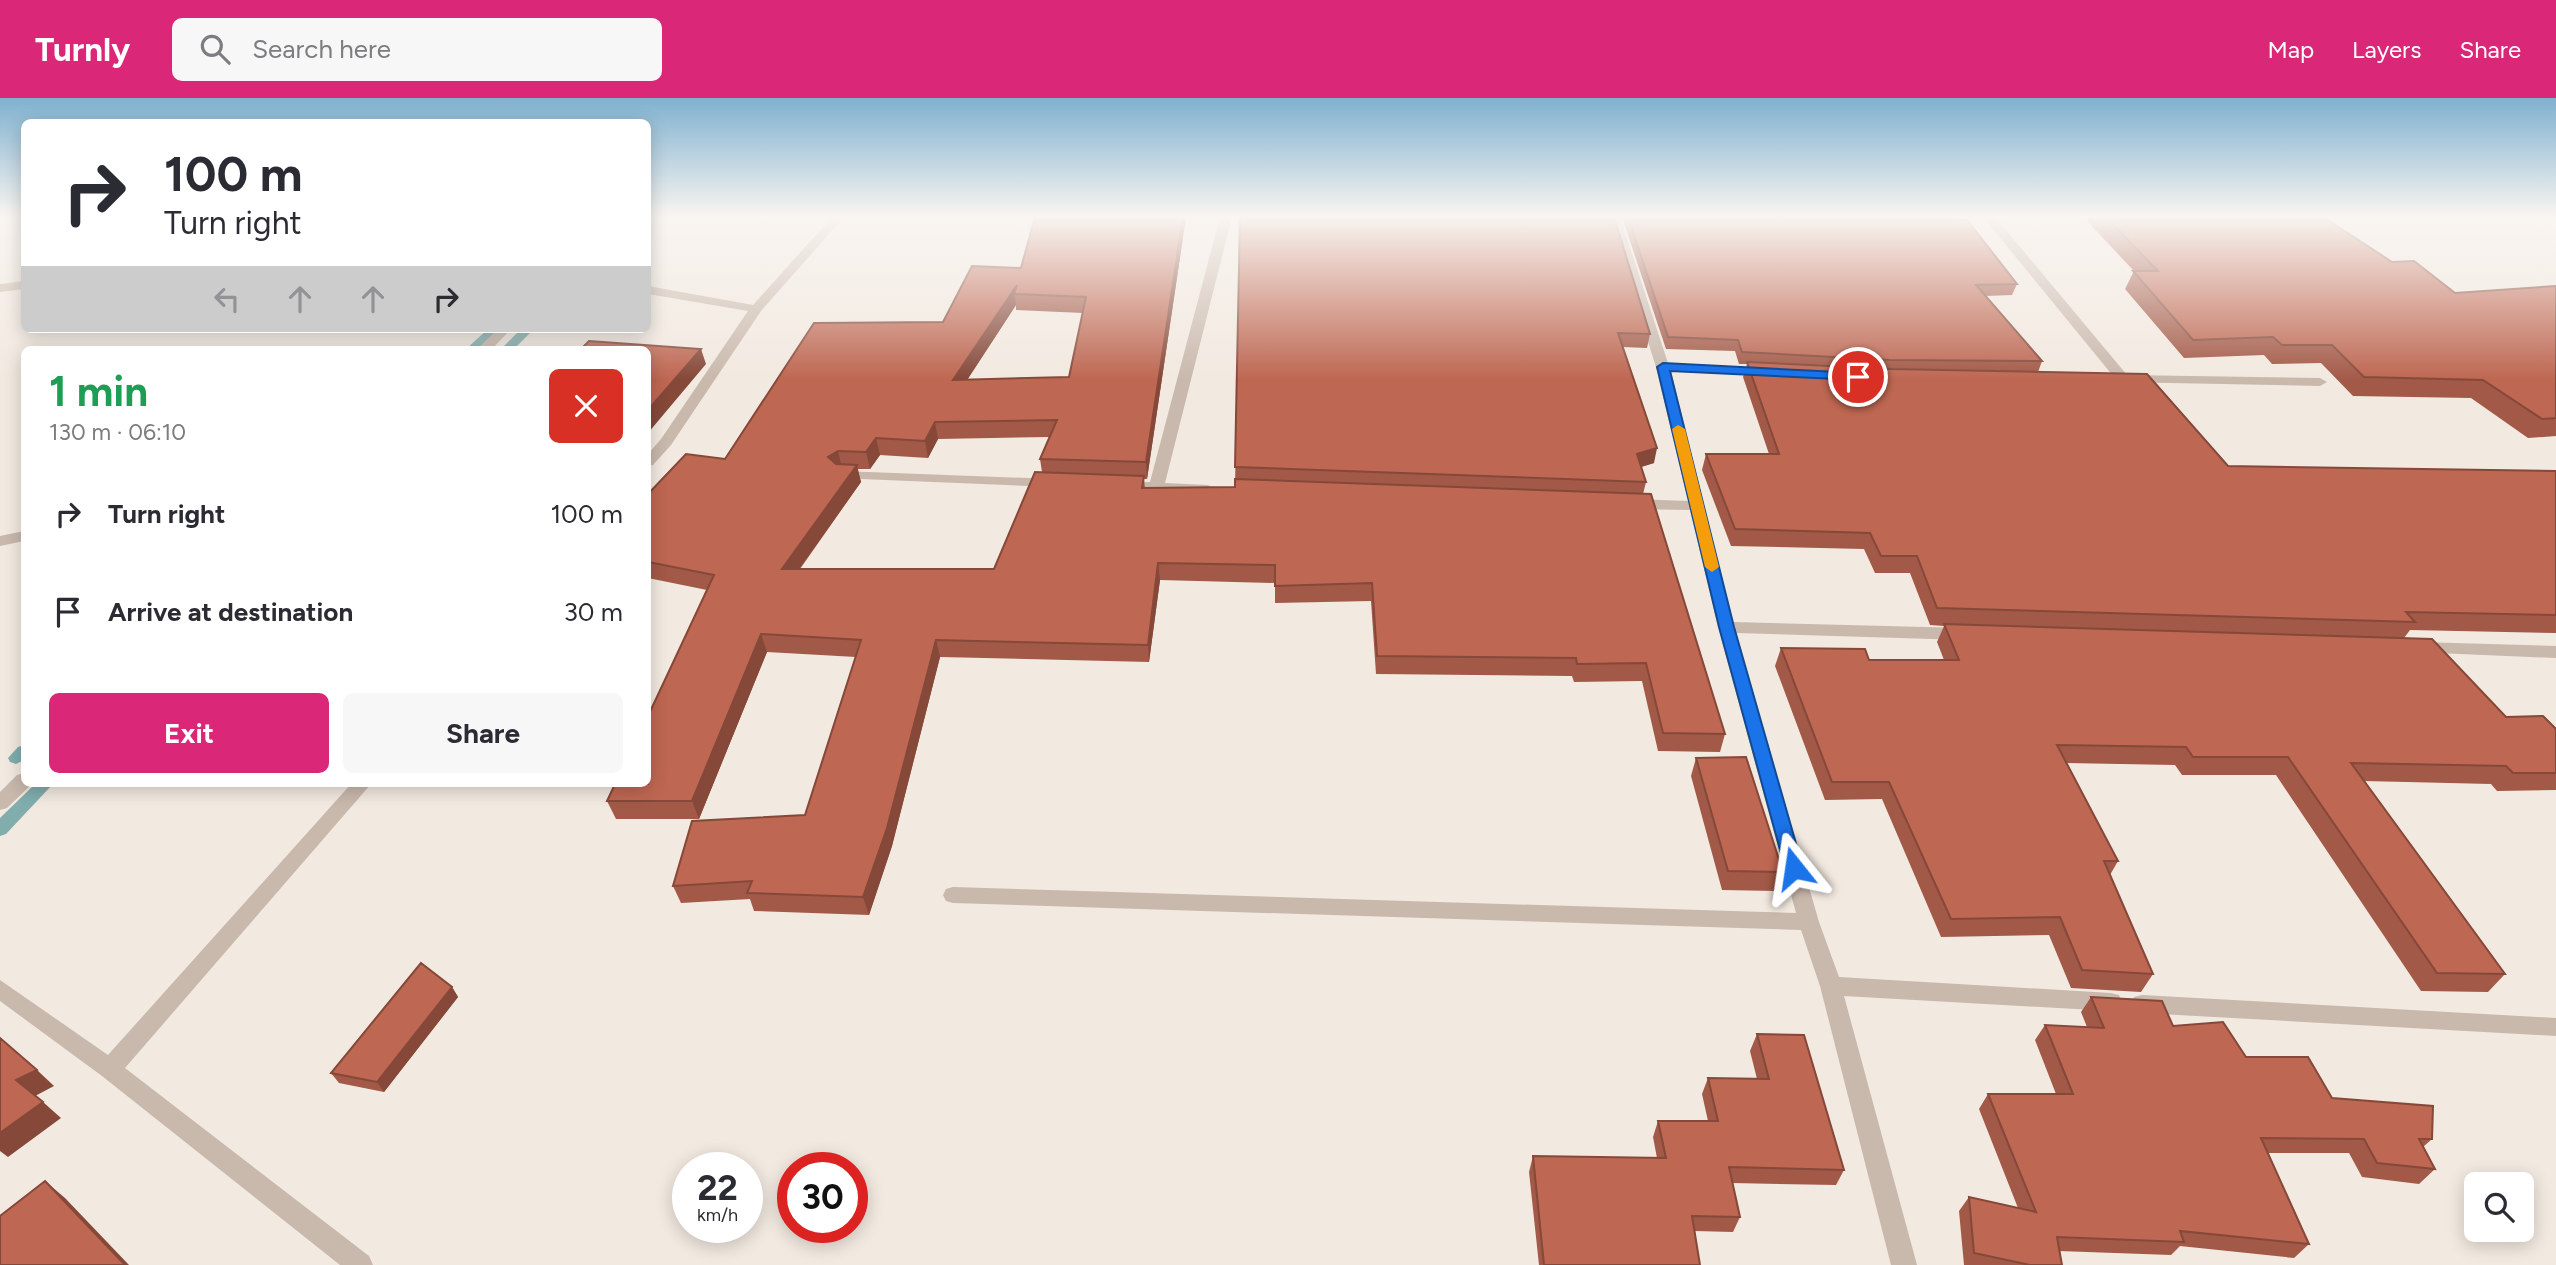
<!DOCTYPE html>
<meta charset="utf-8">
<style>
body{margin:0;font-family:Figtree,sans-serif;background:#f7f7f7;color:#2b2b33;height:100vh;display:flex;flex-direction:column;font-size:26px;white-space:nowrap}
*{box-sizing:border-box;margin:0}
p{font-size:23px;color:#7c7c81}
.icon{flex:none;width:38px;height:38px;fill:none;stroke:currentColor;stroke-width:2;stroke-linecap:round;stroke-linejoin:round}
.map{position:relative;flex:1;overflow:hidden}
.side{position:absolute;left:21px;top:248px;width:630px;height:441px;display:flex;flex-direction:column;background:#fff;border-radius:10px;box-shadow:0 4px 18px #0003}
.side>*{flex:none}
.top-card{position:absolute;left:21px;top:21px;width:630px;height:214px;border-radius:10px;box-shadow:0 4px 18px #0003;background:#fff;color:#2b2b33;overflow:hidden}
.tools{position:absolute;left:2464px;top:1074px;display:grid;gap:14px}
.tools a{display:grid;place-items:center;width:70px;height:70px;border-radius:10px;background:#fff;box-shadow:0 4px 18px #0003;font-size:35px}
.speed{position:absolute;left:672px;top:1054px;display:flex;gap:14px;font-size:35px;font-weight:700;text-align:center}
.speed>*{display:grid;place-content:center;width:91px;height:91px;border-radius:50%;background:#fff;box-shadow:0 4px 18px #0003;line-height:1}
.speed small{font-size:18px;font-weight:400}
.speed .limit{border:10px solid #d22;background:#fff;color:#111}
.pin{position:absolute;display:grid;place-items:center;width:60px;height:60px;color:#fff;margin:-30px;border:4px solid #fff;border-radius:50%;box-shadow:0 2px 7px #0007}
.me{position:absolute;width:77px;margin:-38px;rotate:345deg;stroke-linejoin:round;filter:drop-shadow(0 0 5px #0008)}
.turn{display:flex;align-items:center;gap:24px;height:147px;padding:0 28px;font-size:32px}
.turn .icon{width:91px;height:91px;stroke-width:2.5}
.turn b{display:block;font-size:49px;line-height:60px}
.lanes{display:flex;align-items:center;height:66px;padding:0 28px;background:#0003;justify-content:center;gap:35px;direction:ltr}
.lanes .off{opacity:.35}
.round{display:grid;place-items:center;flex:none;width:74px;height:74px;border-radius:10px;background:#f7f7f7}
.overview{display:flex;align-items:center;justify-content:space-between;height:119px;padding:0 28px}
h1{font-size:42px;font-weight:700;line-height:52px;color:#1e9e55}
.action{display:flex;gap:14px;margin-top:auto;padding:14px 28px}
.action a{flex:1;height:80px;border-radius:10px;background:#db2777;color:#fff;font-size:28px;font-weight:700;line-height:80px;text-align:center}
.action a+a{background:#f7f7f7;color:#2b2b33}
ul{padding:0;list-style:none}
li{display:flex;align-items:center;gap:21px;height:98px;padding:0 28px}
li div{flex:1}
li b{display:block;font-size:26px}
li em{font-style:normal}
header{display:flex;align-items:center;gap:42px;box-sizing:border-box;height:98px;padding:0 35px;background:#db2777;color:#fff}
header strong{font-size:33px}
nav{display:flex;gap:38px;margin-inline-start:auto;font-size:24px}
.search{width:490px;height:63px;background:#f7f7f7;display:flex;align-items:center;gap:18px;box-sizing:border-box;padding:0 24px;border-radius:10px;color:#7c7c81;font-size:26px}
.map>svg:first-child{display:block}
.lines{fill:none;stroke-linecap:round;stroke-linejoin:round}
.stream{fill:#81adad;fill-rule:evenodd}
.street{fill:#c9b8ac;fill-rule:evenodd}
.wall{fill:#a35947;fill-rule:evenodd}
.shaded-wall{fill:#854839}
.building{fill:#be6752;stroke:#854839;stroke-width:2;fill-rule:evenodd}
.route{fill:#1a73e8;stroke:#114b97;stroke-width:2}
.slow{fill:#f59e0b}
</style>
<header>
<strong>Turnly</strong>
<div class="search"><svg class="icon" aria-label="search" viewBox="0 0 24 24"><circle cx="10" cy="10" r="6"/><path d="M15 15l6 6"/></svg>Search here</div>
<nav><a>Map</a><a>Layers</a><a>Share</a></nav>
</header>
<div class="map">
<svg width="2556" height="1167" viewBox="0 0 2556 1167">
<rect width="100%" height="100%" fill="#f2e9e0"/>
<g class="lines">
<path class="stream" d="M488,231H501L478,252H465Z
M521,231H534L513,252H500Z
M24,647V662L16,666L10,664L8,660L18,649Z
M35,686H53L6,736L0,738V720Z"/>
<path class="street" d="M832,119H844L761,213L671,347L653,367L648,368V356L661,341L748,213L648,196V188L753,207Z
M1220,119H1232L1165,385L1208,387L1215,391L1208,395L1116,390V384H1150Z
M1608,119H1620L1668,265L1767,270L1774,274L1767,278L1671,273L1733,524L1964,530L1972,536L1964,542L1736,535L1819,824L1839,879L2111,895L2119,897L2122,904L2119,911L2111,913L1844,898L1917,1167H1891L1820,888L1801,832L953,805L946,803L943,797L946,791L953,789L1796,815L1718,529L1690,412L1631,411L1623,406L1631,401L1688,403L1656,269Z
M1983,119H1995L2127,277L2320,280L2327,284L2320,288L2118,284Z
M24,183V191L0,194V186Z
M498,231H511L491,252H476Z
M842,373L1054,381L1061,385L1054,389L837,380L835,377Z
M24,433V443L0,448V438Z
M2419,544L2556,548V560L2413,554L2410,550L2413,546Z
M24,675V686L31,687L7,710L0,712V694L17,677Z
M351,686H371L125,970L369,1158L373,1167H340L102,978L0,903V882L108,957Z
M2142,897L2556,920V938L2142,915L2134,913L2131,906L2134,899Z"/>
</g>
<path class="wall" d="M1186,119L1147,381H1144L1145,390L1235,389L1240,119L1650,236L1647,250L1623,249L1654,365L1641,369L1646,384L1643,396L1725,636L1720,654L1658,653L1642,583L1574,584L1572,578L1376,576L1371,503L1275,505V485L1160,482L1149,564L940,559L892,748L869,817L754,813L750,801L681,805L673,788L805,717L856,559L767,554L699,721H616L607,703L707,492L648,480V396L725,361L943,224L1021,170ZM1016,207V212L1083,215L1069,279L967,282ZM1049,339L1040,361L1042,374L994,471H800L861,384L857,371H870L880,357L928,360L938,341Z
M1622,119H1952L2017,186L2012,197L1985,198L2042,263L2038,274L2228,368L2556,373V535L2410,532L2404,540L2506,619L2556,631V692L2497,693L2491,686L2364,683L2505,876L2488,894L2421,893L2276,677H2182L2175,667L2066,665L2118,763L2110,777L2153,876L2141,894L2071,890L2049,837L1941,839L1882,701L1825,702L1775,568L1781,550L1869,562H1944L1937,544L1944,528L1930,527L1910,475H1875L1864,451L1731,448L1702,372L1706,356H1769L1743,279L1747,266H1739L1735,253L1666,251Z
M2088,119H2106L2392,164L2455,195L2556,188V338L2528,340L2471,300L2353,298L2321,265L2272,266L2264,257L2184,260L2125,191L2134,173L2087,123Z
M1696,660L1783,774L1776,793L1722,792L1691,678Z
M452,889L458,899L384,994L339,985L331,975Z
M2091,899L2173,928L2246,959L2332,1000L2432,1041L2423,1049L2435,1071L2419,1086L2362,1079L2349,1055H2268L2309,1146L2294,1160L2180,1148L2171,1157L2059,1153L2062,1167H1964L1959,1113L1969,1099L2018,1110L1979,1011L1988,996H2056L2035,942L2045,927L2087,929L2081,914Z
M1757,936L1844,1072L1836,1087L1732,1085L1740,1119L1733,1134L1695,1133L1700,1167H1539L1529,1074L1533,1058L1657,1060L1653,1039L1658,1023H1708L1702,996L1708,980L1757,981L1750,953Z"/>
<path class="shaded-wall" d="M1183,119H1186L1147,381L1146,364Z
M1017,187L1014,196L1016,207L956,299L953,282Z
M701,251L706,266L648,335V312Z
M935,324L938,341L928,360L925,343Z
M876,340L880,357L870,371L866,354Z
M1657,350L1654,365L1634,371L1637,356Z
M838,353L842,370L828,359Z
M857,367L861,384L787,488L782,471Z
M1158,465L1160,482L1149,564L1148,547Z
M761,536L767,554L699,721L692,703Z
M936,542L940,559L892,748L869,817L863,799Z
M452,889L458,899L384,994L377,984Z
M37,972L54,988L35,998L16,982Z
M43,1004L61,1020L8,1059L0,1053V1035Z
M45,1083L65,1100L129,1167H125Z"/>
<path class="building" d="M1035,119H1183L1146,364L1040,361L1057,322L935,324L925,343L876,340L866,354L838,353L828,359L836,366L857,367L782,471H994L1035,374L1144,378L1142,390L1235,389V381L1651,396L1725,636L1663,635L1646,565L1577,566L1576,560L1377,558L1372,485L1275,488V467L1158,465L1148,547L936,542L887,730L863,799L747,795L752,783L673,788L692,723L805,717L861,542L761,536L692,703H607L615,686H648V618L714,477L648,464V396L686,356L725,361L814,225L943,224L972,168L1021,170ZM1017,187L1014,196L1086,199L1069,279L953,282Z
M1240,119H1614L1650,236L1618,235L1657,350L1637,356L1646,384L1235,369Z
M1628,119H1952L1954,122H1967L2017,186L1976,187L2042,263L1890,262L1742,254L1738,242L1668,239Z
M2106,119H2323L2392,164L2414,163L2455,195L2556,188V320L2542,321L2483,282L2364,279L2332,247H2282L2273,239L2193,242L2133,173H2158Z
M589,243L701,251L648,312V252H580Z
M1747,264L1891,271L2147,276L2228,368L2556,373V517L2406,514L2415,524L1937,510L1917,458H1881L1870,435L1735,431L1706,356H1779Z
M1944,526L2432,541L2506,619L2543,618L2556,631V675H2513L2506,668L2351,665L2505,876L2437,875L2288,659H2193L2186,649L2057,647L2118,763H2104L2153,876L2082,872L2060,819L1951,821L1889,684H1832L1781,550L1865,551L1869,562H1959Z
M1746,659L1783,774L1728,773L1696,660Z
M421,865L452,889L377,984L331,975Z
M2091,899L2162,903L2173,928L2223,924L2246,959H2308L2332,1000L2433,1008L2432,1041H2419L2435,1071L2377,1065L2364,1041L2261,1040L2309,1146L2180,1133L2184,1144L2057,1139L2062,1167H2030L1974,1155L1969,1099L2036,1114L1988,996H2073L2045,927L2104,930Z
M1757,936L1804,937L1844,1072L1729,1069L1740,1119L1692,1118L1700,1167H1544L1533,1058L1666,1060L1658,1023H1718L1708,980L1769,981Z
M0,940L37,972L16,982L43,1004L0,1035Z
M45,1083L125,1167H0V1118Z"/>
<linearGradient id="sky" x2="0" y2="1"><stop stop-color="#7fb1d0"/><stop offset="0.42" stop-color="#f9f5f1"/><stop offset="1" stop-color="#f9f5f1" stop-opacity="0"/></linearGradient>
<rect width="2556" height="282" fill="url(#sky)"/>
<path class="route" d="M1663,265L1858,275L1864,279L1858,282L1670,273L1734,529L1803,770L1794,777L1785,770L1719,529L1657,269Z"/>
<path class="slow" d="M1678,327L1685,331L1719,469L1712,474L1705,469L1672,331Z"/>
</svg>
<div class="tools">
<a><svg class="icon" aria-label="search" viewBox="0 0 24 24"><circle cx="10" cy="10" r="6"/><path d="M15 15l6 6"/></svg></a>
</div>
<div class="speed"><div>22<small>km/h</small></div><div class="limit">30</div></div>
<div class="pin" style="left:1858px;top:279px;background:#d93025"><svg class="icon" aria-label="arrive" viewBox="0 0 24 24"><path d="M6 21V4h12l-3 4 3 4H6"/></svg></div>
<svg class="me" style="left:1794px;top:770px" viewBox="-20 -20 40 40"><path d="M0-17L14 15 0 8-14 15z" fill="#1a73e8" stroke="#fff" stroke-width="4"/></svg>
<div class="top-card">
<div class="turn"><svg class="icon" aria-label="right" viewBox="0 0 24 24"><path d="M7 20v-9h11M14 6l5 5-5 5"/></svg><div><b>100 m</b>Turn right</div></div>
<div class="lanes"><svg class="icon off" aria-label="left" viewBox="0 0 24 24"><path d="M17 20v-9H6M10 6l-5 5 5 5"/></svg><svg class="icon off" aria-label="ahead" viewBox="0 0 24 24"><path d="M12 20V5M6 11l6-6 6 6"/></svg><svg class="icon off" aria-label="ahead" viewBox="0 0 24 24"><path d="M12 20V5M6 11l6-6 6 6"/></svg><svg class="icon" aria-label="right" viewBox="0 0 24 24"><path d="M7 20v-9h11M14 6l5 5-5 5"/></svg></div>
</div>
<section class="side">
<div class="overview"><div><h1>1 min</h1><p>130 m · 06:10</p></div><a class="round" style="background:#d93025;color:#fff"><svg class="icon" aria-label="close" viewBox="0 0 24 24"><path d="M6 6l12 12M18 6L6 18"/></svg></a></div>
<ul>
<li><svg class="icon" aria-label="right" viewBox="0 0 24 24"><path d="M7 20v-9h11M14 6l5 5-5 5"/></svg><div><b>Turn right</b></div><em>100 m</em></li>
<li><svg class="icon" aria-label="arrive" viewBox="0 0 24 24"><path d="M6 21V4h12l-3 4 3 4H6"/></svg><div><b>Arrive at destination</b></div><em>30 m</em></li>
</ul>
<div class="action"><a>Exit</a><a>Share</a></div>
</section>
</div>
